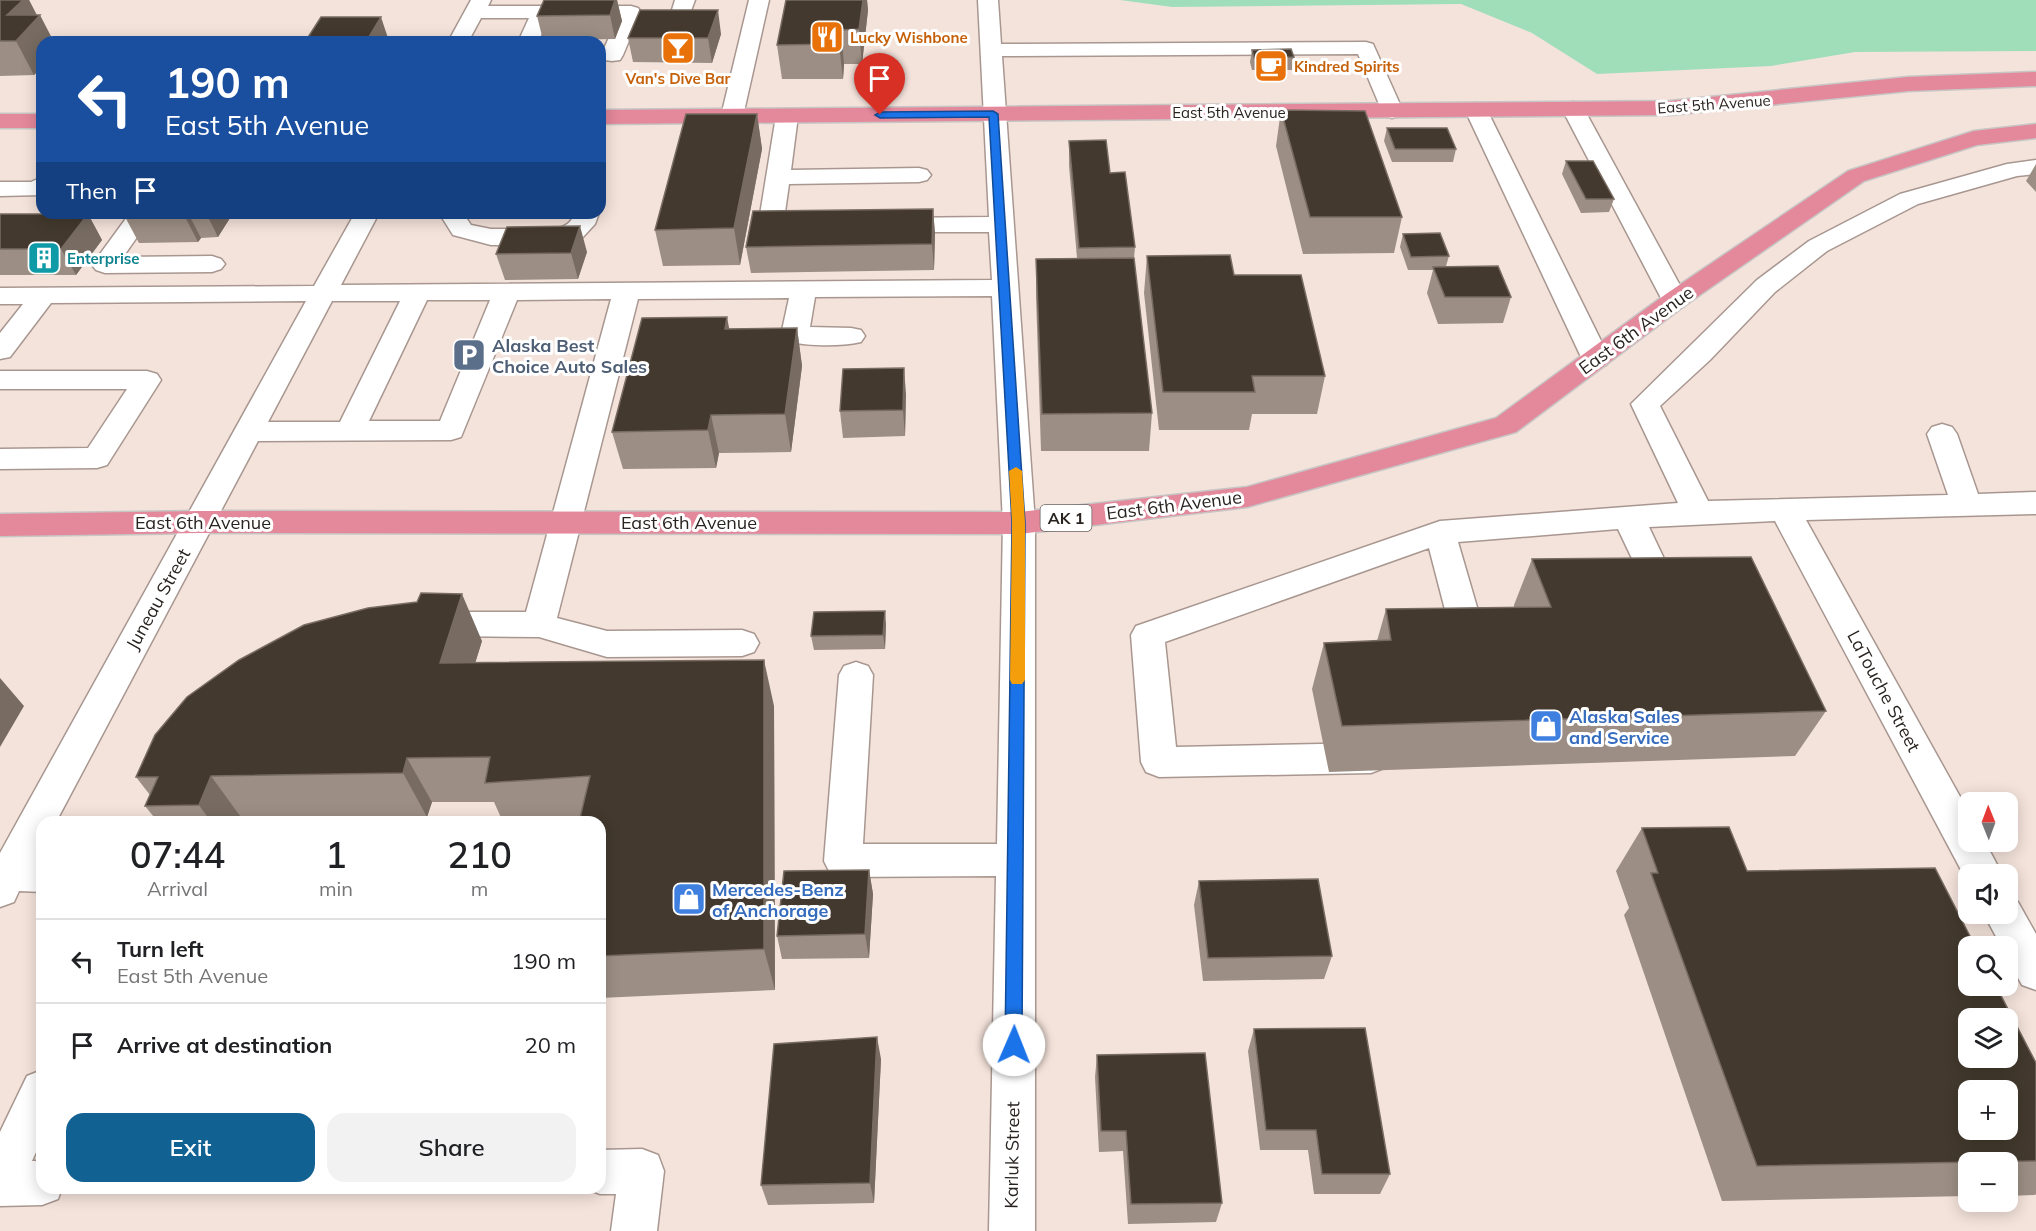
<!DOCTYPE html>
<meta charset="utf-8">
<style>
body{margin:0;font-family:Mulish,sans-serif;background:#f2f2f2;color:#202124;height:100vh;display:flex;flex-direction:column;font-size:22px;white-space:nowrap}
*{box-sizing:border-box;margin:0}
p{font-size:20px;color:#757577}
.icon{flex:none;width:33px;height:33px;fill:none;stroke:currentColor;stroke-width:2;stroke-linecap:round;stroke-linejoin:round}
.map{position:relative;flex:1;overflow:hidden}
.side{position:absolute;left:36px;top:816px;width:570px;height:378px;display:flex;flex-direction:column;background:#fff;border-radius:18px;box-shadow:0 3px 15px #0003}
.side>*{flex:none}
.top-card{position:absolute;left:36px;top:36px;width:570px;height:183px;border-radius:18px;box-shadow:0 3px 15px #0003;background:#1a4fa0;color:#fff;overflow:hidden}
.needle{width:39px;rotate:359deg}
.controls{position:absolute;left:1958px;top:792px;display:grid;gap:12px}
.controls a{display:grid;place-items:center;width:60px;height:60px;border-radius:12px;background:#fff;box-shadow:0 3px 15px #0003;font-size:30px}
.pin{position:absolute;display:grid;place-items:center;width:51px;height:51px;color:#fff;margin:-62px -26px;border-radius:50% 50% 50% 0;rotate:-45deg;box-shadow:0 0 6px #0007}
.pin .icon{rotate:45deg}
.me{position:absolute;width:66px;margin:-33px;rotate:1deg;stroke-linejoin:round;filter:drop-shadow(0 0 4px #0008)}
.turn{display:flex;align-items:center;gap:21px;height:126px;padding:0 30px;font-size:27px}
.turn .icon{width:78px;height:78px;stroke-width:2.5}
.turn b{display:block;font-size:42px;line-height:51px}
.then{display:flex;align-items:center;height:57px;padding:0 30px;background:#0003;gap:12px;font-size:22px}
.eta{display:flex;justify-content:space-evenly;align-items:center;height:102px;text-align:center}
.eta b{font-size:36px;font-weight:600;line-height:42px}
.primary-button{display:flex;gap:12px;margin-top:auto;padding:12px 30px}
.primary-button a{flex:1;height:69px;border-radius:18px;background:#126193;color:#fff;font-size:24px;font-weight:600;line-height:69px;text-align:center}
.primary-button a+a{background:#f2f2f2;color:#202124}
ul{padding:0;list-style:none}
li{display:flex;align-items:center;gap:18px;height:84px;padding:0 30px;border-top:2px solid #e0e0e0}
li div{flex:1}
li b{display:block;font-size:22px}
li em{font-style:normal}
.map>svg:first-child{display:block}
.green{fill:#a0deba}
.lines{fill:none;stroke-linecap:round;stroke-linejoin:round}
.minor-casing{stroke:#a89790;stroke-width:3}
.highway-casing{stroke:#c7c6c5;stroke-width:3}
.minor{fill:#fff;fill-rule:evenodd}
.highway{fill:#e4889b;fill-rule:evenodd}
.wall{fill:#9c8e84}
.shaded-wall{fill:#786c62}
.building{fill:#43392e;stroke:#786c62;stroke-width:1.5;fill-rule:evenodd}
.route{fill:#1a73e8;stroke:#114b97;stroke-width:1.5}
.slow{fill:#f59e0b}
.labels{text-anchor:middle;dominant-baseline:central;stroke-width:6;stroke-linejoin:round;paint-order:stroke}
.far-food-label{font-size:15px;font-weight:bold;fill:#c56008;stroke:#fff;text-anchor:start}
.far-street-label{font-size:15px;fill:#292320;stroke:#fff}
.far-culture-label{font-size:15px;font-weight:bold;fill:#0d838f;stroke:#fff;text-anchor:start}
.shield{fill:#fff;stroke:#696563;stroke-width:1.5}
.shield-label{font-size:16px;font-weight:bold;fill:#292320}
.street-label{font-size:18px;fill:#292320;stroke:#fff}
.service-label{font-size:18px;font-weight:bold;fill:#4e5e75;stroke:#fff;text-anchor:start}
.shop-label{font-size:18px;font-weight:bold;fill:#366cbe;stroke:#fff;text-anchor:start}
</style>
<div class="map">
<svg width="2036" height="1231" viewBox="0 0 2036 1231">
<rect width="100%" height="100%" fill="#f4e3db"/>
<path class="green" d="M1120,0H2036V51L1855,52L1771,66L1597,74L1532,33L1461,4L1172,7Z"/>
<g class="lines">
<defs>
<path id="minor" d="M471,0H491L488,6H631L638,8L641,12L623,55L620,60L612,61L604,60L601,55L618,18H549L538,42H518L529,18H481L468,42H448Z
M675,0H695L685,27L678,29L671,27L668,23Z
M749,0H769L743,116L740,121L732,123L724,121L721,116Z
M978,0H998L1001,44L1366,42L1373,44L1403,111L1400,116L1392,118L1384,116L1358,54L1002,56L1035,523V1231H989L996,876L843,877L830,873L824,861L839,675L844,666L856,662L868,666L873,675L863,844H997L1003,523L992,296L815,297L810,327L851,328L861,330L865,336L861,342C839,347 807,346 785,341L781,335L789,298L638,299L557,618L607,631L742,630L754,634L759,643L754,652L742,656L607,657L539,637L447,636L429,639L417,636L412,627L417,618L447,612H526L611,299L517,300L461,437L451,440L258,441L56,822H42V849L37,858H42V892L19,891L14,902L0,907V853L306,301L51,303L10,357L0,359V333L23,304H0V288L314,286L355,213H379L341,285L992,280L989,232H891L882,230L879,225L882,220L891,218L989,217ZM427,300H490L440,421H369ZM332,301H400L340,422H268Z
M1573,102L1581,104L1584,109L1688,300L1684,306L1675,308L1666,306L1662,300L1562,109L1565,104Z
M1476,103L1484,105L1487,110L1610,359L1606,365L1596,368L1586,365L1582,359L1465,110L1468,105Z
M787,109L795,111L798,116L791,170L919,168L927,170L931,175L927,180L919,182L789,184L784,219L809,221L812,226L809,231C794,235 776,236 761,232L758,227L776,116L779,111Z
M2036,160V174L2017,176L1918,204L1827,251L1775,292L1710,360L1660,406L1708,501L1948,495L1927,434L1932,427L1942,424L1952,427L1957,434L1978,494L2036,492V514L1806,520L1968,811V842H1985L2002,874H1968V883L1775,521L1649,527L1683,599L1679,607L1667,611L1655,607L1618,529L1458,542L1490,652L1485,661L1473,665L1461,661L1456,652L1429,548L1165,642L1176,747L1371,743L1384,748L1389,758L1384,768L1371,773L1159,777L1146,772L1141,762L1131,635L1136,626L1440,521L1678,503L1631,404L1757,280L1809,241L1900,194L2007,164Z
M42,177V195L0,196V182H31Z
M130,213H154L123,257L212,256L221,259L225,264L221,269L212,272L105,273L96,270L92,265Z
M443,213H467L465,216L471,225L491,229H556C566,226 571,223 575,213H599L595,224L583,237L558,245H491L453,235L441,216Z
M0,371H147L157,374L161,380L107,465L97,468L0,469V449L88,448L127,389H0Z
M2007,898L2018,902L2036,934V990L2022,985L2007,958V946H2001L1984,914H2007Z
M42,1070V1139L32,1161H42V1188H62L58,1199L42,1205L0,1206V1132L27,1076Z
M642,1149L658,1155L664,1171L657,1231H611L616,1194H600L585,1188H600V1150Z"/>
<path id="highway" d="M2036,72V86L1908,91L1670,115L600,124V110L1670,101L1908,77Z
M0,114H42V128H0Z
M2036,124V138L1977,145L1864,181L1684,306L1516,432L1247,507L1019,534L200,533L0,536V514L200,511L1019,512L1247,487L1496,418L1666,294L1848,171L1974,131Z"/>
</defs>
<use href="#minor" class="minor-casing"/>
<use href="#highway" class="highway-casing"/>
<use href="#minor" class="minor"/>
<use href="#highway" class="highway"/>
</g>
<path class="wall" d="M0,0H29L37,15L42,42V67L34,75L0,76Z
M617,0L622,21L615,39L543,40L537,16Z
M786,0H867L868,10L862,64H844L843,79H782L777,45Z
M721,34L712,63L633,62L628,38Z
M1252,50L1294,57L1292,70H1252L1250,62Z
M1281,110L1402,217L1394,253L1303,254L1276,146Z
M757,114L762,149L740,265L663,266L655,230Z
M1387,128L1456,149L1453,162H1392L1384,141Z
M1069,141L1110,173L1135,247L1134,258L1152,413L1149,451H1041L1036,296V259L1077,258L1069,166Z
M1566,161L1614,199L1609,212L1581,213L1562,174Z
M2036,164V192L2026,181Z
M933,209L935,234L934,270L751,273L746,247Z
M123,213H305L302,217L230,218L218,237L201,238L198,242L139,243Z
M0,214H88L102,240L76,275H0Z
M1403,234L1449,256L1446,266L1511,297L1503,323L1438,324L1427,293L1433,270H1408L1400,247Z
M587,252L578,279L505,280L496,254Z
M1147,256L1234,275L1325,376L1317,414H1252L1249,430H1159L1144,293Z
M797,328L802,366L791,452L719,453L716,468L623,469L612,432L730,329Z
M906,394L905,436L843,438L840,411Z
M1532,559L1826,711L1795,756L1329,772L1312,689L1324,643L1377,641L1386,609L1514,607V605Z
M886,624L885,649L814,650L811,636Z
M482,641L475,663L774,706L775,990L600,998V822H503L494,802H432L427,817L243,820V822H158L145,806L150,795L136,777Z
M1642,828L1747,871L2036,1063V1194L2035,1195L2007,1196V1162H1968V1196L1722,1201L1624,915L1629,908L1616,871Z
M869,870L873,894L869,958L782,959L777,936Z
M1199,881L1332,956L1324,979L1203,981L1194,905Z
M1254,1029L1390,1174L1380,1194H1314L1308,1150H1260L1248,1051Z
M1097,1055L1222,1203L1216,1222L1128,1224L1123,1151L1099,1152L1095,1077Z
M881,1059L874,1203L768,1205L761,1185Z"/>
<path class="shaded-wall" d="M23,0H29L38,18L40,15L54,42H42V67L34,75L16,41L7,15Z
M615,0H617L622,21L615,39L610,15Z
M863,0H867L868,10L862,64L859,29Z
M718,10L721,34L712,63L708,38Z
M381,17L389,41V42H366Z
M841,30L844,64L843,79L839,44Z
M757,114L762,149L740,265L734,228Z
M933,209L935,234L934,270L932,244Z
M183,213H188L201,238L198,242Z
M206,213H227L230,218L218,237Z
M88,214L102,240L76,275L61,249Z
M580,226L587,252L578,279L571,253Z
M727,317L734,354L725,329Z
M797,328L802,366L791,452L785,414Z
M904,368L906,394L905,436L903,410Z
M711,415L719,453L716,468L708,430Z
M462,594L482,641L461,709L440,663Z
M885,611L886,624L885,649L883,635Z
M764,660L774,706L775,990L764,949Z
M0,678L24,706L0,747Z
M407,758L432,802L427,817L403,773Z
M211,776L243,820V822H211L199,805Z
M869,870L873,894L869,958L865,934Z
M877,1037L881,1059L874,1203L870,1183Z"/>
<path class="building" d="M0,0H23L7,15H40L16,41H0Z
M544,0H615L610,15L537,16Z
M786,0H863L859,29L841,30L839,44L777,45Z
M640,10H718L708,38H628Z
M321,17H381L366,42H305Z
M1291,49L1294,57L1254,58L1252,50Z
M1281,110L1365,111L1402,217H1310Z
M686,114H757L734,228L655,230Z
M1387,128H1447L1456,149H1395Z
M1106,140L1110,173L1125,172L1135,247L1079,248L1069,141Z
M1566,161H1593L1614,199H1586Z
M933,209L932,244L746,247L753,211Z
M0,214H88L61,249H0Z
M580,226L571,253L496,254L507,227Z
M1440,233L1449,256L1411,257L1403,234Z
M1230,255L1234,275H1301L1325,376H1252L1255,392H1163L1147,256Z
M1134,258L1152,413L1042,414L1036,259Z
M1498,266L1511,297H1445L1433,267Z
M727,317L725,329L797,328L785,414L711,415L708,430L612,432L642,318Z
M904,368L903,410L840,411L843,369Z
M1751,557L1826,711L1342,726L1324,643L1391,640L1386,609L1551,607L1532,559Z
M421,593L462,594L440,663L764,660V949L600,956V822H579L590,776L485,783L490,757L407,758L403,773L211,776L199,805L145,806L158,777H136L155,735L187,697L239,660L304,625L368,608L417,602Z
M885,611L883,635L811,636L814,612Z
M1729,827L1747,871L1935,868L1975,946H1968V986H1996L2036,1063V1161L1757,1166L1651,873H1658L1642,828ZM1968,1018H2007V1058H1968ZM1968,1090H2007V1130H1968Z
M869,870L865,934L777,936L784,871Z
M1318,879L1332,956L1208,958L1199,881Z
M1365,1028L1390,1174H1322L1316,1130H1266L1254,1029Z
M877,1037L870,1183L761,1185L774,1044Z
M1205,1053L1222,1203L1131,1204L1126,1131H1101L1097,1055Z"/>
<path class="route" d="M993,111L998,114L1025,523L1022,1045L1020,1051L1014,1054L1007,1051L1005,1045L1012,523L989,117L880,118L875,115L880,112Z"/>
<path class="slow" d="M1016,467L1022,471L1025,523V680L1022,684H1012L1010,680L1012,523L1009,471Z"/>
<defs>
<symbol id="restaurant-square" viewBox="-11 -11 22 22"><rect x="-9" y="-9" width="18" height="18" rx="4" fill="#e8710a" stroke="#fff"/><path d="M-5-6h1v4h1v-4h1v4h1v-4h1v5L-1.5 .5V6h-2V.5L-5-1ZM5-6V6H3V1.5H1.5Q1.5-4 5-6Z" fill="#fff"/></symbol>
<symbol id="bar-square" viewBox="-11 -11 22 22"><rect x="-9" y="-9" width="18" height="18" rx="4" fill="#e8710a" stroke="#fff"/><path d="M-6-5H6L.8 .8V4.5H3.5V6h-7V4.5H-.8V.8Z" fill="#fff"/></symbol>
<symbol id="cafe-square" viewBox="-11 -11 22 22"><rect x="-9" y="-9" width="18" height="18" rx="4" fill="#e8710a" stroke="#fff"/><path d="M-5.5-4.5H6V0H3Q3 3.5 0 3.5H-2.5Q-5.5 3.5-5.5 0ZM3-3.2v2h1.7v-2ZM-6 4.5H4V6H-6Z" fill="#fff"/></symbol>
<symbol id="building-square" viewBox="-11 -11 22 22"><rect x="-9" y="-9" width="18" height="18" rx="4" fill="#0f9aa8" stroke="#fff"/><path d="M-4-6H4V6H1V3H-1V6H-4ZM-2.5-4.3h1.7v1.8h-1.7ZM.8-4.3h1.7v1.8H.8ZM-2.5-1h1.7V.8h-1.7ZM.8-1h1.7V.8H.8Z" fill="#fff"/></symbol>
<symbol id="parking-square" viewBox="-11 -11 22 22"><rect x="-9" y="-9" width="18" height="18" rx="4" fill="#5c6f8a" stroke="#fff"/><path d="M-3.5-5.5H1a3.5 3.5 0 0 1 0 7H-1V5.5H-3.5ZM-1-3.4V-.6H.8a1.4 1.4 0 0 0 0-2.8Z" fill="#fff"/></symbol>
<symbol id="shop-square" viewBox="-11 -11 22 22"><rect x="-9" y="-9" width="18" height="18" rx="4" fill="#3f7fe0" stroke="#fff"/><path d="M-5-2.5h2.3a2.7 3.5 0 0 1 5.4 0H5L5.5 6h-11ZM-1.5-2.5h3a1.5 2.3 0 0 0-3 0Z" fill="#fff"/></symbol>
</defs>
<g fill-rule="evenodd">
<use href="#restaurant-square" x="808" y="18" width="38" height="38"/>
<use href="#bar-square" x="659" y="29" width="38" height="38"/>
<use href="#cafe-square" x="1252" y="47" width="38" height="38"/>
<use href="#building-square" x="25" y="239" width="38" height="38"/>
<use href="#parking-square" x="450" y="336" width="38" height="38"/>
<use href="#shop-square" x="1527" y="707" width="38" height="38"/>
<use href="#shop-square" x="670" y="880" width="38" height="38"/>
</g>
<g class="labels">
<g class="far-food-label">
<text x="850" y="37">Lucky Wishbone</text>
<text x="1294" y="66">Kindred Spirits</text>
<text x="678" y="78" text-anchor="middle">Van's Dive Bar</text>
</g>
<g class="far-street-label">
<text transform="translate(1714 104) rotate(-4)">East 5th Avenue</text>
<text x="1229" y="112">East 5th Avenue</text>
</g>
<g class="far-culture-label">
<text x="67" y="258">Enterprise</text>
</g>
<rect class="shield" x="1040.5" y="505" width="51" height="26" rx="4.5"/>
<g class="shield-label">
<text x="1066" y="518">AK 1</text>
</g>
<g class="street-label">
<text transform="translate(1636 330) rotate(-36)">East 6th Avenue</text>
<text transform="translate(1174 505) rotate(-7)">East 6th Avenue</text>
<text x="203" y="522">East 6th Avenue</text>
<text x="689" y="522">East 6th Avenue</text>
<text transform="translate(158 599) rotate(-61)">Juneau Street</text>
<text transform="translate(1884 691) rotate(62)">LaTouche Street</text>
<text transform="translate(1012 1155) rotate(-89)">Karluk Street</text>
</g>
<g class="service-label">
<text x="492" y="345">Alaska Best<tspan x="492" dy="21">Choice Auto Sales</tspan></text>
</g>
<g class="shop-label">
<text x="1569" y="716">Alaska Sales<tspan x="1569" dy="21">and Service</tspan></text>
<text x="712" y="889">Mercedes-Benz<tspan x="712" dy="21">of Anchorage</tspan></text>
</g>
</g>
</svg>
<div class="controls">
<a><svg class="needle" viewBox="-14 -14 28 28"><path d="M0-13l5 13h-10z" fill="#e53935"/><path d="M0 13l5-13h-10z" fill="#757577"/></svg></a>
<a><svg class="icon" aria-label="sound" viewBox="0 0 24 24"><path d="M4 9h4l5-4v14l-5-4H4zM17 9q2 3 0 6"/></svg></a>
<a><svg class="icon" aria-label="search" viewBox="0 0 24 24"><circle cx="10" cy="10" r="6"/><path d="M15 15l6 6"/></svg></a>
<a><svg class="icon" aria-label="layers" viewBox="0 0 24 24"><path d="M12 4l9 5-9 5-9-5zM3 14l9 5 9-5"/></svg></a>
<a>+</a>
<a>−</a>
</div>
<div class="pin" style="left:880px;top:115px;background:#d93025"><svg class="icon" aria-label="arrive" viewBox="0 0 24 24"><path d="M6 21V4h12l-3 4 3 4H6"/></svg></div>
<svg class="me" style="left:1014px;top:1045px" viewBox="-20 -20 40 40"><circle r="19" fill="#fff"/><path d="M0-13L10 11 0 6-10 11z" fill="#1a73e8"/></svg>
<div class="top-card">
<div class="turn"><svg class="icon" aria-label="left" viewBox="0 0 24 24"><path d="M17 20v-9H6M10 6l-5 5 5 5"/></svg><div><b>190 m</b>East 5th Avenue</div></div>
<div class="then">Then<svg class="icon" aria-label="arrive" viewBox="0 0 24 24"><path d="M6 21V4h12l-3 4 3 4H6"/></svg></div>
</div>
<section class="side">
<div class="eta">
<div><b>07:44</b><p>Arrival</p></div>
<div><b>1</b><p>min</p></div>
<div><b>210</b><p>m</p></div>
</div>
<ul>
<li><svg class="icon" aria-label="left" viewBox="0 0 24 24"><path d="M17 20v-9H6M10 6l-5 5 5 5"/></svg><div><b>Turn left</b><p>East 5th Avenue</p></div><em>190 m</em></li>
<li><svg class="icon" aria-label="arrive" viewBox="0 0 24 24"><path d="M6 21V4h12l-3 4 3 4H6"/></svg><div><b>Arrive at destination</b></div><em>20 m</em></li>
</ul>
<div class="primary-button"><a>Exit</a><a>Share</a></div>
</section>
</div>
